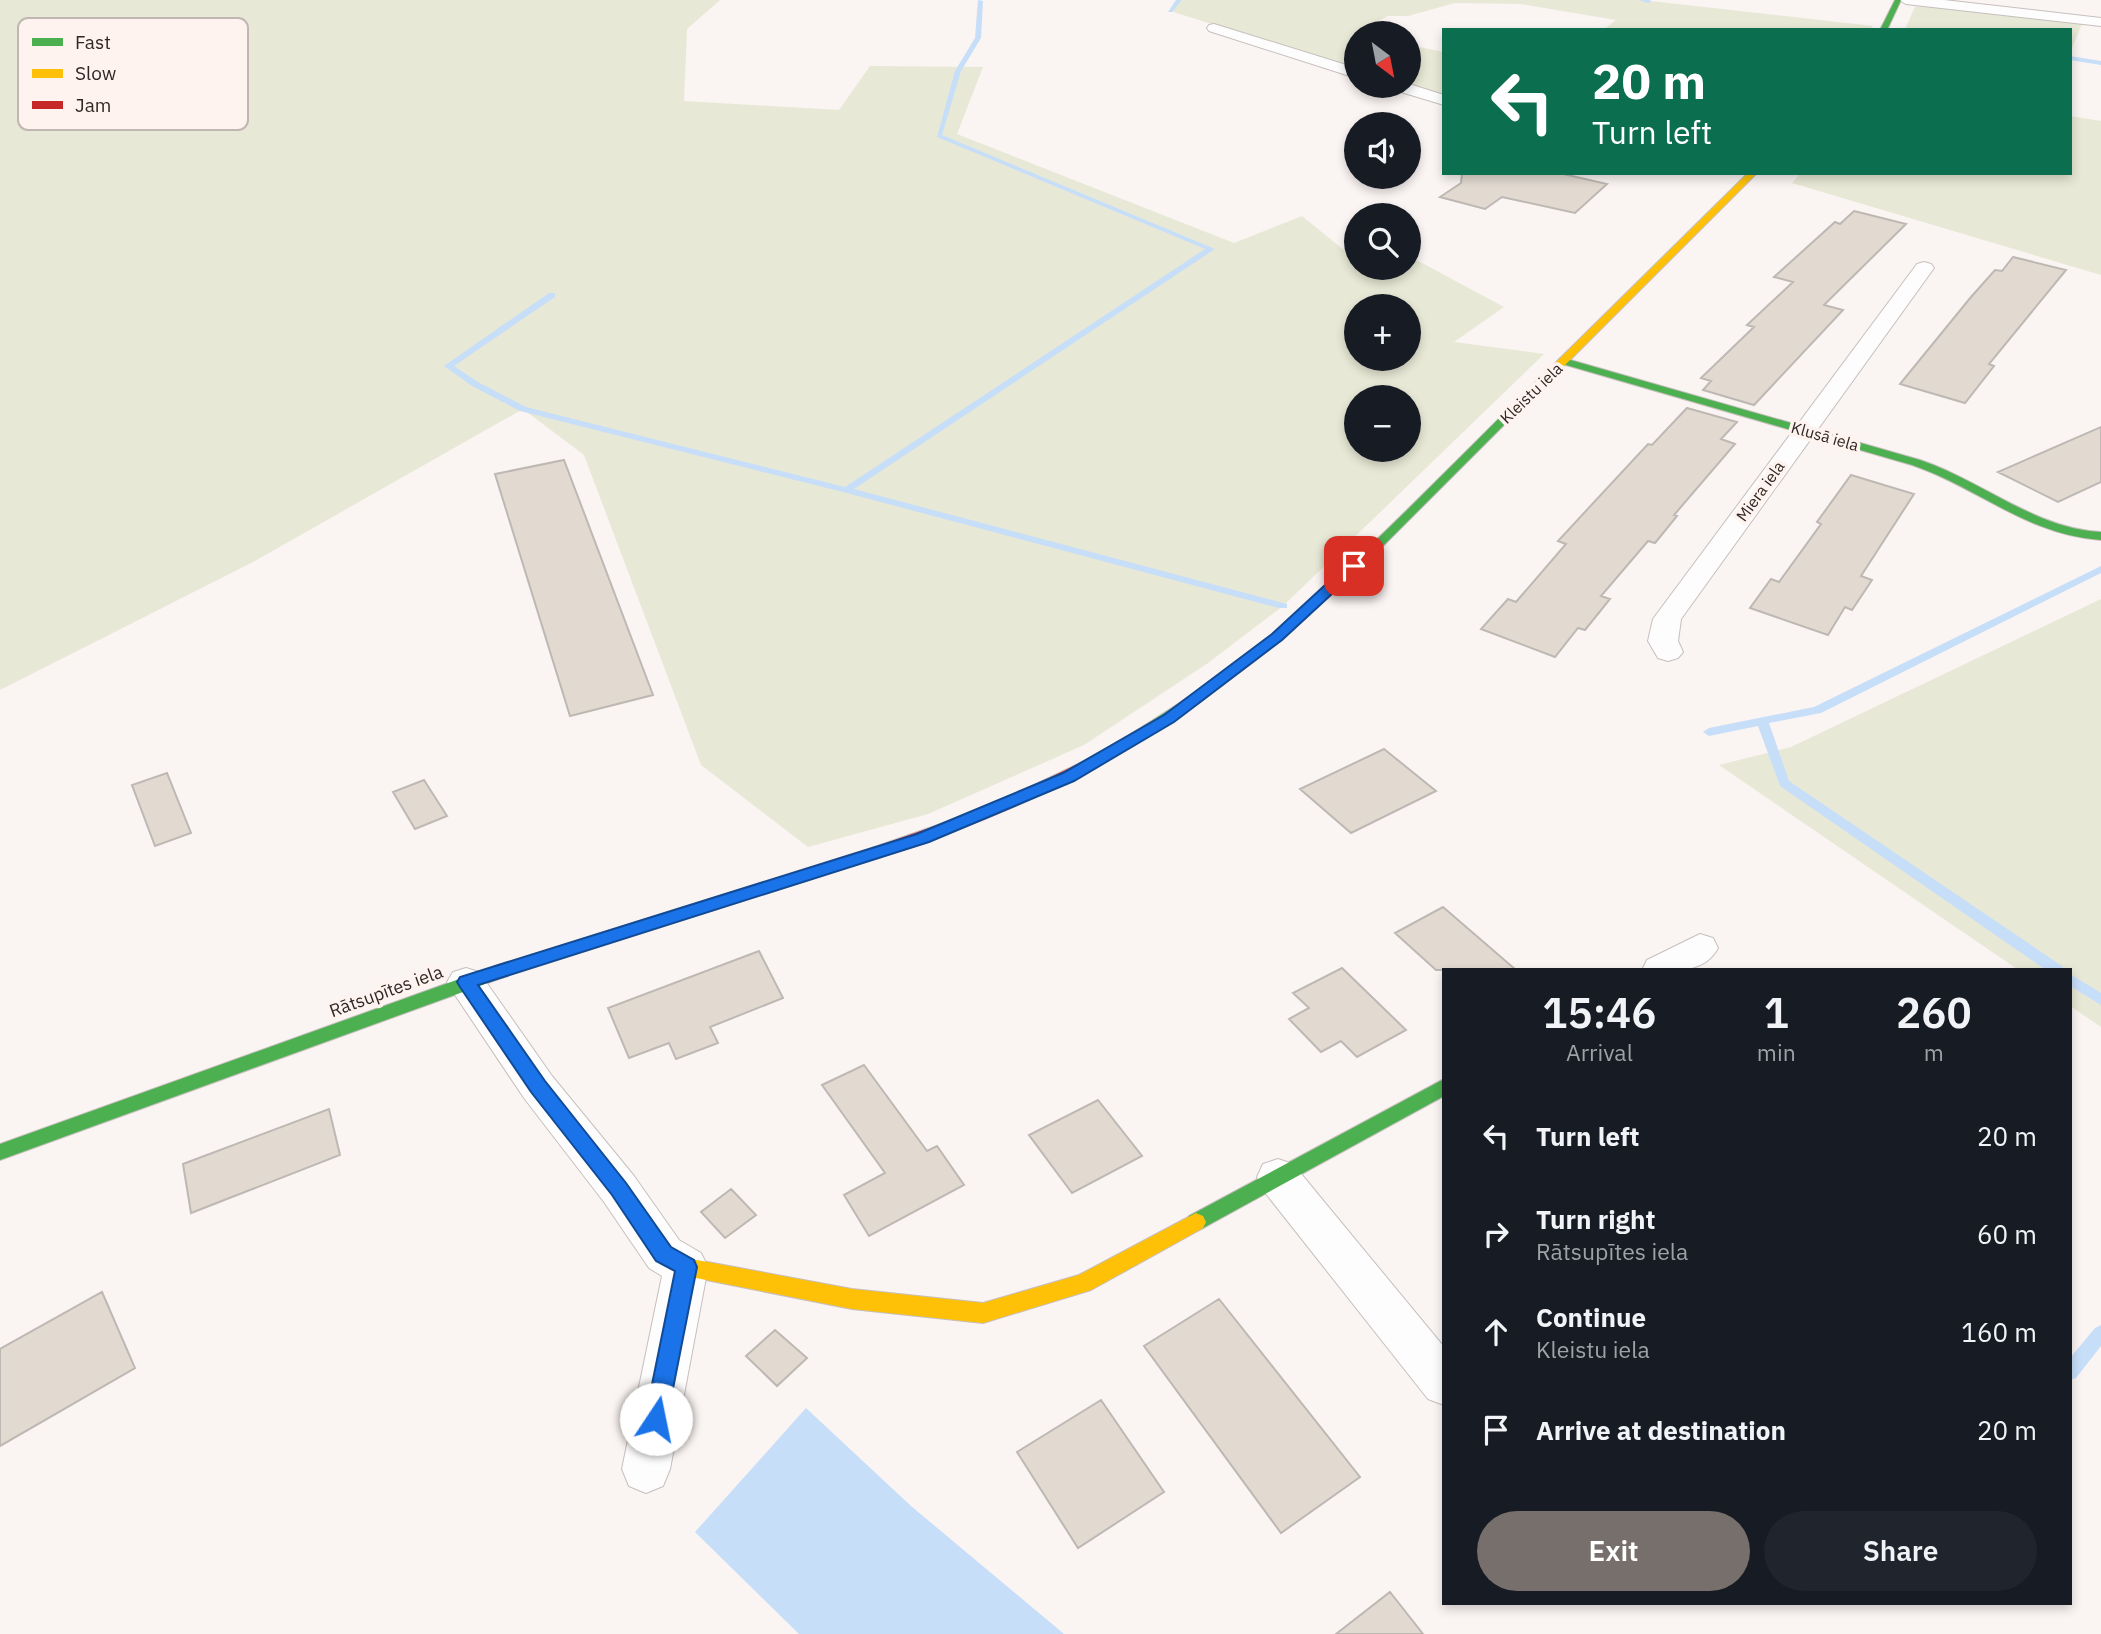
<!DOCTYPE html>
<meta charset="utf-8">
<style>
body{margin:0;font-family:"IBM Plex Sans",sans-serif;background:#20242c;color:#f1f3f6;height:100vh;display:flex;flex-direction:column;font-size:26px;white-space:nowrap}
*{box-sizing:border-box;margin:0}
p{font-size:23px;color:#9ea1a6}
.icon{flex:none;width:38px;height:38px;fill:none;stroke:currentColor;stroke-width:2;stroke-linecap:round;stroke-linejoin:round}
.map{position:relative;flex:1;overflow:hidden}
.panel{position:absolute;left:1442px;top:968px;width:630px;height:637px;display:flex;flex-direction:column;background:#171b24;border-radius:0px;box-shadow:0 4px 10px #0003}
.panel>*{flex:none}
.guide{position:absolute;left:1442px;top:28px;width:630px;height:147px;border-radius:0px;box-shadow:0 4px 10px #0003;background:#0b6e4f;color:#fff;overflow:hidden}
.needle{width:46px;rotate:148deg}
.fabs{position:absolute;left:1344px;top:21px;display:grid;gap:14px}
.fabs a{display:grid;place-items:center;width:77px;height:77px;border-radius:50%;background:#171b24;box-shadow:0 4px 10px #0003;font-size:35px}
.pin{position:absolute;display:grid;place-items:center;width:60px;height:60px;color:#fff;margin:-30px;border-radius:14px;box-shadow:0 4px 10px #0006}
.me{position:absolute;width:77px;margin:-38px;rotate:11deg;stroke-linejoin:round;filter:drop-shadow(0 0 5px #0008)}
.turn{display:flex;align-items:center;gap:24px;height:147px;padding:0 35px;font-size:32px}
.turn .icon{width:91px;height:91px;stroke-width:2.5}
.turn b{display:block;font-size:49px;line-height:60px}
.eta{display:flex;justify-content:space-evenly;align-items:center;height:119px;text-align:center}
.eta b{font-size:42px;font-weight:600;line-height:49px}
.button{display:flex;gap:14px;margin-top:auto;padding:14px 35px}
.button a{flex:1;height:80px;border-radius:42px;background:#776f6b;color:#fff;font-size:28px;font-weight:600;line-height:80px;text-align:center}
.button a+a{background:#20242c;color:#f1f3f6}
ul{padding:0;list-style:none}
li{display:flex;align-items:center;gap:21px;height:98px;padding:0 35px}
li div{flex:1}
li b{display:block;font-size:26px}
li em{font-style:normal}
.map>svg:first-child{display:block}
.green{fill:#e8e8d6;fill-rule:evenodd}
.water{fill:#c7def9}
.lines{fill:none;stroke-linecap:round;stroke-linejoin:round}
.stream{fill:#c7def9;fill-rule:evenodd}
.building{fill:#e2dad1;stroke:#bdb8b3;stroke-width:2}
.street-casing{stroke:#c6bfbd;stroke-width:2}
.fast-casing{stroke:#c6bfbd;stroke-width:2}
.slow-casing{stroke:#c6bfbd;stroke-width:2}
.jam-casing{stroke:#c6bfbd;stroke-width:2}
.street{fill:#fefdfd;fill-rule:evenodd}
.fast{fill:#4caf50;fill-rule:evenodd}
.slow{fill:#ffc107;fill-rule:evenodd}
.jam{fill:#c62828;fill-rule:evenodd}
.route{fill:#1a73e8;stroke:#114b97;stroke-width:2}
.labels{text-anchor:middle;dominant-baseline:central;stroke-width:7;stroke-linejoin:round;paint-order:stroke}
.far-street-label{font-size:16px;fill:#302723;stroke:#fef3ef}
.street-label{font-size:18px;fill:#302723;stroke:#fef3ef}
.key{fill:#fef3ef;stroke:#c0b6b2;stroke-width:2}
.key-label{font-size:19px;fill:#302723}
</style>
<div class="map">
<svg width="2101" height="1634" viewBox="0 0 2101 1634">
<rect width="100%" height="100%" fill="#faf4f2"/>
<path class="green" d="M0,0H720L687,29L684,101L839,110L870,66L983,67L957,134L1234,243L1302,216L1356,260V268H1409V256L1504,307L1454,342L1544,354L1283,606L1208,663L1084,745L928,814L808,847L701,765L584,455L523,409L253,562L0,690ZM1356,306H1409V359H1356ZM1356,397H1409V450H1356Z
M1179,0H1642L1873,26L1870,30H1603L1616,20L1521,4L1455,3L1408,16H1388L1368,27L1379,33H1356V69L1170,11Z
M1928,5L2082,24L2070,53V30L1905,29L1915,7Z
M1409,45L1444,52V96L1409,85Z
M2070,116L2101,121V275L1792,183L1801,173H2070Z
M2101,599V1027L2070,1006V970L2017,969L1719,765L1791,747Z"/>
<path class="water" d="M806,1408L911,1506L1064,1634H799L695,1532Z"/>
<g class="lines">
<path class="stream" d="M978,0L983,1L981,38L961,71L942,135L1215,249L854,489L1287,604V608H1279L843,492L520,411L472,386L444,366L549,293H555V297L454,366L478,382L526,407L845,487L1205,249L937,137L955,71L975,38Z
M1176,0H1182L1172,12H1168Z
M1639,0H1650L1651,1L1648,3Z
M2070,56L2101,61V65L2070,60Z
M2101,566V573L1821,713L1769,723L1789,781L2062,966L2064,970H2046L1780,786L1758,726L1709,736L1703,732L1709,728L1814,707Z
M2070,974L2101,993V1005L2070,986Z
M2101,1325V1346L2076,1378L2070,1380V1358L2095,1328Z"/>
</g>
<path class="building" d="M1462,173H1559L1607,184L1575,213L1502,197L1485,209L1440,197L1461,183Z
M1854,211L1906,224L1824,305L1843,310L1754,405L1703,390L1711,381L1701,378L1754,327L1747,325L1793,282L1774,277L1835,222L1840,224Z
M2013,257L2066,270L1989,364L1994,366L1965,403L1900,384L1971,297L1995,270L2002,271Z
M1687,408L1737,422L1721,439L1735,444L1674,515L1677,516L1655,543L1648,541L1601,596L1610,599L1585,630L1578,628L1555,657L1481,629L1508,599L1516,602L1566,544L1558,541L1648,444L1652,445Z
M2101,427V482L2058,502L1998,472Z
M564,460L653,695L570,716L495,474Z
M1851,475L1914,494L1861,576L1872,580L1852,610L1845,607L1828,635L1750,608L1771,579L1779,582L1821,524L1817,522Z
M1384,749L1436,791L1351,833L1300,789Z
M167,773L191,833L155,846L132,785Z
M424,780L447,816L415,829L393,792Z
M1443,907L1516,970H1436L1395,933Z
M759,951L783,998L710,1027L718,1043L676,1059L669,1043L629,1058L608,1008Z
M1342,968L1406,1030L1357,1057L1341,1041L1321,1052L1289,1019L1309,1008L1293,993Z
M864,1065L927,1151L937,1146L964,1185L869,1236L844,1195L885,1173L822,1085Z
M1098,1100L1142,1156L1072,1193L1029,1135Z
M329,1109L340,1155L191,1213L183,1164Z
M731,1189L756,1215L725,1238L701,1212Z
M102,1292L135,1368L0,1446V1349Z
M1219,1299L1360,1477L1281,1533L1144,1346Z
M775,1330L807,1358L777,1386L746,1356Z
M1101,1400L1164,1492L1078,1548L1017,1452Z
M1390,1592L1423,1634H1336Z"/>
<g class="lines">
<defs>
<path id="street" d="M1899,0H1944L2101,18V26L1906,4Z
M1214,24L1356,68V78L1209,31L1207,28L1209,25Z
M1409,84L1444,95V105L1391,89L1389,86Z
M1924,262L1931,264L1934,268L1681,619L1678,641L1683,652L1678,658L1668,661L1658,658L1648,641L1653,619L1917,264Z
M1700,934L1713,938L1718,948C1703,976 1669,970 1642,970L1647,960Z
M466,968L479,972L552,1076L634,1176L679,1240L701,1253L708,1267L670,1469L663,1486L646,1493L629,1486L622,1469L662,1276L649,1268L604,1202L524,1098L453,992L447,982L453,972Z
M1278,1159L1293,1164L1444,1347V1405L1428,1399L1263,1190L1257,1177L1263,1164Z"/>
<path id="fast" d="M1895,0H1901L1887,30H1880Z
M1559,359H1567L1920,460C1983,481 2033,528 2101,532V540C2027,535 1979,488 1912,465L1559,363Z
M1536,382L1545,384L1383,546L1283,639L1199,703L1108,760H1098L1095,757L1098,754C1151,722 1204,689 1253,650C1354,568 1444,472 1536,382Z
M501,964L507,966L510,971L507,976L0,1160V1144Z
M1444,1079V1096L1203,1228L1196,1231L1189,1228L1186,1222L1189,1216Z"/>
<path id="slow" d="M1748,173H1757L1544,386H1536V382Z
M875,847L883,853L881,857L501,978L495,976L492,971L495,966Z
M1196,1213L1203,1216L1206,1222L1203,1228L1091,1290L983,1323L852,1309L686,1276L679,1274L676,1267L679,1260L686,1258L852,1289L983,1303L1079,1275Z"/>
<path id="jam" d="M1103,752L1108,754L1111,757L1108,760C1036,801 960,831 881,857L875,859L867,853L869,849L986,808Z"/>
</defs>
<use href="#street" class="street-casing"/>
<use href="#fast" class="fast-casing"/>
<use href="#slow" class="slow-casing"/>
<use href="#jam" class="jam-casing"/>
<use href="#street" class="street"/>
<use href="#fast" class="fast"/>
<use href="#slow" class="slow"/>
<use href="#jam" class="jam"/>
</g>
<path class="route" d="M1354,562L1359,563V569L1282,640L1174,722L1074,781L929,842L478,985L545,1081L626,1183L671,1247L694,1260L697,1267L667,1419L664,1426L656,1430L648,1426L645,1419L675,1271L656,1261L612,1195L531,1092L460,987L457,982L460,977L917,834L1063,773L1164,715L1272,634L1349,563Z"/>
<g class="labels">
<g class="far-street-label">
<text transform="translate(1531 393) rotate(-44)">Kleistu iela</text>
<text transform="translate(1825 436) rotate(16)">Klusā iela</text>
<text transform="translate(1760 491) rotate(-54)">Miera iela</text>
</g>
<g class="street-label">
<text transform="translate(386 991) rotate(-20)">Rātsupītes iela</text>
</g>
</g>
<rect x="18" y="18" width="230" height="112" rx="10" class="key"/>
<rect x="32" y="38" width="31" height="8" fill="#4caf50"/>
<rect x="32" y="69" width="31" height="9" fill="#ffc107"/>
<rect x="32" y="101" width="31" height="8" fill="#c62828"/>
<g class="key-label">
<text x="75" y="49">Fast</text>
<text x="75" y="80">Slow</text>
<text x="75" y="112">Jam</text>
</g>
</svg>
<div class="fabs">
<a><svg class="needle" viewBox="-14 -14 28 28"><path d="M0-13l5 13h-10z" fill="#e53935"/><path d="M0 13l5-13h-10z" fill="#9ea1a6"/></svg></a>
<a><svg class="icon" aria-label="sound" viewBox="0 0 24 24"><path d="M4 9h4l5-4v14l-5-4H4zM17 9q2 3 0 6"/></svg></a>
<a><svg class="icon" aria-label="search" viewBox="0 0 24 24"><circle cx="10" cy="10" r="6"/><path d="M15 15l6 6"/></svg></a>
<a>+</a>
<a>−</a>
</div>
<div class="pin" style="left:1354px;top:566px;background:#d93025"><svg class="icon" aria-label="arrive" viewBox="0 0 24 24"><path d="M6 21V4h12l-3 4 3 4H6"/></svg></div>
<svg class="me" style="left:656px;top:1419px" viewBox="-20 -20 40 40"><circle r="19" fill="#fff"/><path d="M0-13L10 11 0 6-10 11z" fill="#1a73e8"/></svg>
<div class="guide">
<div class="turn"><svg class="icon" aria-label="left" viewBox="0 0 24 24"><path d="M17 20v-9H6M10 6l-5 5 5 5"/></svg><div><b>20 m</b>Turn left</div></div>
</div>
<section class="panel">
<div class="eta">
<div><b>15:46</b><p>Arrival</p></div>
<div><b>1</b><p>min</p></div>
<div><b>260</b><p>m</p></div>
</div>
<ul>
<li><svg class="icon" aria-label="left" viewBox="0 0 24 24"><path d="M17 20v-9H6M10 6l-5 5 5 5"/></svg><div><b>Turn left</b></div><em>20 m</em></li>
<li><svg class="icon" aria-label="right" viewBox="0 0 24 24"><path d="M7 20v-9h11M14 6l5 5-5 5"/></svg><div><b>Turn right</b><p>Rātsupītes iela</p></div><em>60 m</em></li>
<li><svg class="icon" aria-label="ahead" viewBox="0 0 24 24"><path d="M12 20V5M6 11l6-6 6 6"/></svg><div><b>Continue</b><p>Kleistu iela</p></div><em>160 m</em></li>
<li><svg class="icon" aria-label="arrive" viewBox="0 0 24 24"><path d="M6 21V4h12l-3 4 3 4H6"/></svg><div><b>Arrive at destination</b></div><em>20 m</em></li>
</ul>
<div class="button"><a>Exit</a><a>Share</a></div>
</section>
</div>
